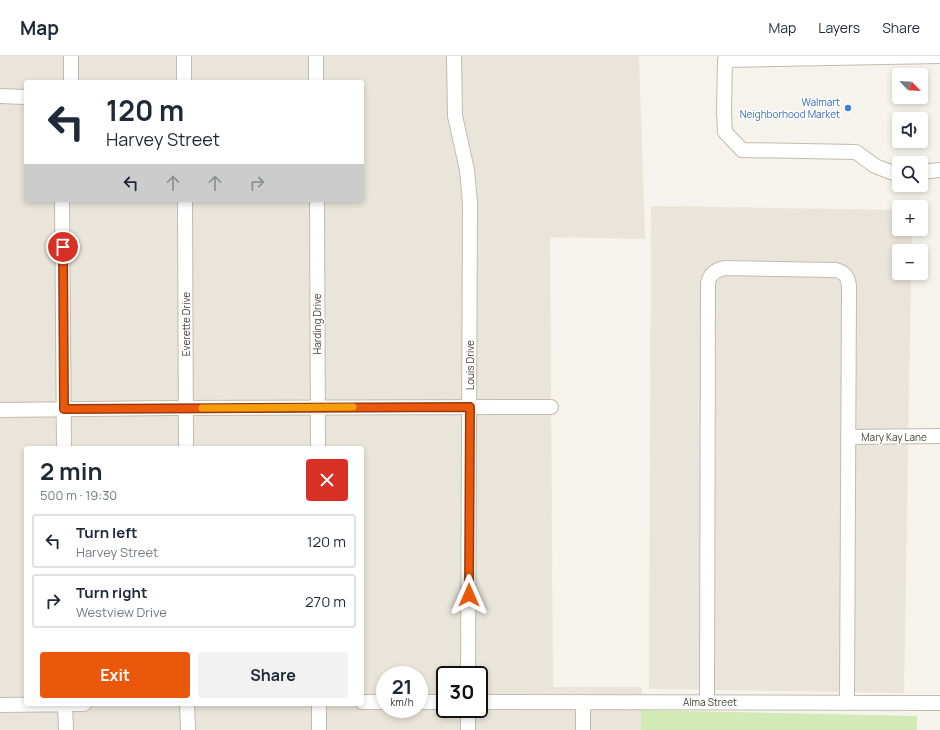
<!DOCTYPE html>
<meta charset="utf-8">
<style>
body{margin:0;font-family:Manrope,sans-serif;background:#f2f2f3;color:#1f2937;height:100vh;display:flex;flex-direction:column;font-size:15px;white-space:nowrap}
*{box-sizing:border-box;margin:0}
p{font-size:13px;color:#747a83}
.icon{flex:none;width:22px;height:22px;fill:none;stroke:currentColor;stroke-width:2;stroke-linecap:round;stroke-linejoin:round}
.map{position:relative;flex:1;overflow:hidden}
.side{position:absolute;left:24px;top:390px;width:340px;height:260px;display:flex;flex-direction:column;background:#fff;border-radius:4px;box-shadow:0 2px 6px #0003}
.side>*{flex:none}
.guide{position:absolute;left:24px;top:24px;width:340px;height:122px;border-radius:4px;box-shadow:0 2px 6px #0003;background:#fff;color:#1f2937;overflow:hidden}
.needle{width:26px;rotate:115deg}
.controls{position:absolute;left:892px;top:12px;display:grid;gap:8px}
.controls a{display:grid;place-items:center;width:36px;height:36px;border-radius:4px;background:#fff;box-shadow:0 2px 6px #0003;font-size:20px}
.speed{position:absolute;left:376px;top:610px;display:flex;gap:8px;font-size:20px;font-weight:700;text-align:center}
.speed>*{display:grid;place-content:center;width:52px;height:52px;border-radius:50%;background:#fff;box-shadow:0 2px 6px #0003;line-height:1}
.speed small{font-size:10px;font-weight:400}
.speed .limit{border:2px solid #111;border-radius:6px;background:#fff;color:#111}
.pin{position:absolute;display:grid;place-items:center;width:34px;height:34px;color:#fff;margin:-17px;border:2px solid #fff;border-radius:50%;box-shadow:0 1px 4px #0007}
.me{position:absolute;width:44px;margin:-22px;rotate:0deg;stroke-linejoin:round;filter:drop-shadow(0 0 3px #0008)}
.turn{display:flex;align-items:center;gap:14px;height:84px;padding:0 16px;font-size:18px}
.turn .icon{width:52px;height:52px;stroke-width:2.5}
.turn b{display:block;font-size:28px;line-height:34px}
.lanes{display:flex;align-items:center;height:38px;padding:0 16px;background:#0003;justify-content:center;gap:20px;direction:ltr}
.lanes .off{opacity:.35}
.round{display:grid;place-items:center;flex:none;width:42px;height:42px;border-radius:4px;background:#f2f2f3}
.headline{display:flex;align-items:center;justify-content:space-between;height:68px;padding:0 16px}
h1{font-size:24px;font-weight:700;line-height:30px}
.cta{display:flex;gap:8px;margin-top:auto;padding:8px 16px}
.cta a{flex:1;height:46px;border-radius:4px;background:#ea580c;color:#fff;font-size:16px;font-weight:700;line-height:46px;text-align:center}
.cta a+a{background:#f2f2f3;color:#1f2937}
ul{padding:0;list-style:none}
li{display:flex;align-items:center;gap:12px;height:54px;margin:0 8px 6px;padding:0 8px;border:2px solid #e0e1e3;border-radius:4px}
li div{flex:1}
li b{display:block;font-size:15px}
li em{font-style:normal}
header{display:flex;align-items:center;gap:24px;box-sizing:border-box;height:56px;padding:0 20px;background:#fff;border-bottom:1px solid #e0e1e3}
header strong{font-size:19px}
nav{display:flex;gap:22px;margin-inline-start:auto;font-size:14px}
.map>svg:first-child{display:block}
.residential{fill:#eae5da;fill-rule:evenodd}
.green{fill:#d2eab5}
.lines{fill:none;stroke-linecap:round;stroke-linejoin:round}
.minor-casing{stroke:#c2bbae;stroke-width:16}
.minor{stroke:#fff;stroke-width:14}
.route-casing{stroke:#983908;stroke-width:10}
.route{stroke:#ea580c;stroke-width:7}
.slow{stroke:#f59e0b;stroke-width:7}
.shop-dot{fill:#3f7fe0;stroke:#fff;stroke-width:1.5}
.labels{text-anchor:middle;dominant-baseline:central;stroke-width:3;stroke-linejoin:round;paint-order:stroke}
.shop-label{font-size:10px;fill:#366cbe;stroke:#fff;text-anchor:end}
.street-label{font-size:10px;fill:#4b4439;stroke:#fff}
</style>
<header>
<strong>Map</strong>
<nav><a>Map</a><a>Layers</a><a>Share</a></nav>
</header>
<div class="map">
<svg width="940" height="674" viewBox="0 0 940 674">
<rect width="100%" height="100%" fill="#f6f3ec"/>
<path class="residential" d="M0,0H639L645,183L550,181L553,631H642V674H0ZM26,26H362V144H26ZM26,392H362V648H26ZM385,619H419V653H385ZM445,619H479V653H445Z
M651,150L899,154V173H912V195H899V217H911L904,637L649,633Z"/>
<path class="green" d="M641,654L917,660V674H641Z"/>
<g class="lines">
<defs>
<path id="minor" d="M184,0V26
M316,0V26
M454,0L455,60L467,114L470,147L468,619
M71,26V0
M0,40L26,41
M921,116L940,114
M899,119L875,110L856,96L742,94L725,76L724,56L725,4L940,0
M62,144L64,392
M185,144L186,392
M317,144L318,392
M0,354L174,352L551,351
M848,381L940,380
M362,646H385
M419,646H445
M479,646L940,647
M707,646L708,227C710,218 715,214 724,212L836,214C845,216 848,221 849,230L847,647
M65,648L66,674
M187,648L188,674
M319,648V674
M0,649L84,648
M468,674V653
M583,674V646"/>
</defs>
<use href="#minor" class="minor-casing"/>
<use href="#minor" class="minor"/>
</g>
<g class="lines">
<defs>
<path id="route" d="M63,191L64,353L470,351L469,539"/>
</defs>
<use href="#route" class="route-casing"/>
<use href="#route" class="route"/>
<path class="slow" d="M202,352L353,351"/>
</g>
<circle class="shop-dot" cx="848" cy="52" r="4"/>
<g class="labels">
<g class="shop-label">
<text x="840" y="46">Walmart<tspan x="840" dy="12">Neighborhood Market</tspan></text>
</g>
<g class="street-label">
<text transform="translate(186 268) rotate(-90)">Everette Drive</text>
<text transform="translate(317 268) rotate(-90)">Harding Drive</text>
<text transform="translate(470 309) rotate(-90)">Louis Drive</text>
<text x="894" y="381">Mary Kay Lane</text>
<text x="710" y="646">Alma Street</text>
</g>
</g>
</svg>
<div class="controls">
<a><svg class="needle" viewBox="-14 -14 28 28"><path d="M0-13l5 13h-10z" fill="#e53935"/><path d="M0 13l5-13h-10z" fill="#747a83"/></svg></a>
<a><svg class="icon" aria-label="sound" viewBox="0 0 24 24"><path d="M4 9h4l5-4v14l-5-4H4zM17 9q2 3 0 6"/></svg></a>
<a><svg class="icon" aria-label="search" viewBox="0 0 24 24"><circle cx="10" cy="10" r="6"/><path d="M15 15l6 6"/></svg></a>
<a>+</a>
<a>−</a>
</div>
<div class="speed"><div>21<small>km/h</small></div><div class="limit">30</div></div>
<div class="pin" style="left:63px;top:191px;background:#d93025"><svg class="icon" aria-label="arrive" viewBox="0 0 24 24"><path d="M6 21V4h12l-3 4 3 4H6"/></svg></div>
<svg class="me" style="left:469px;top:539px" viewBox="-20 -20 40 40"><path d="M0-17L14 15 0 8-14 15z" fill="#ea580c" stroke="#fff" stroke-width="4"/></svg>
<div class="guide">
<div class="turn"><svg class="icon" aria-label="left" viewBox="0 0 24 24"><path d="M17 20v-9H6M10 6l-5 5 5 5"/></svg><div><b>120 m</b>Harvey Street</div></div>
<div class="lanes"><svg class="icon" aria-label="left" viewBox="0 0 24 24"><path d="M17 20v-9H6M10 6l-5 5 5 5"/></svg><svg class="icon off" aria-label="ahead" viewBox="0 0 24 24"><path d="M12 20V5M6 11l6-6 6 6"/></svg><svg class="icon off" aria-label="ahead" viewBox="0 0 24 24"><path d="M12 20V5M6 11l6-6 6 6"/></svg><svg class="icon off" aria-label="right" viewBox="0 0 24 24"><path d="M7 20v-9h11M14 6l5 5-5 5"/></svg></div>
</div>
<section class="side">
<div class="headline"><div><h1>2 min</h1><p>500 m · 19:30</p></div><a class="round" style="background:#d93025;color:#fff"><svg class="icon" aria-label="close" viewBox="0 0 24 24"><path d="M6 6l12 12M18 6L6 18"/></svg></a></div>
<ul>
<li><svg class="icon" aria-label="left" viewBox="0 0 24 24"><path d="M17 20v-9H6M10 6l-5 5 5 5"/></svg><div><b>Turn left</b><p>Harvey Street</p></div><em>120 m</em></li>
<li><svg class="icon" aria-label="right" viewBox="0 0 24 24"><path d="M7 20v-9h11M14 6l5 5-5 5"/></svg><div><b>Turn right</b><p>Westview Drive</p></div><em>270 m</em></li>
</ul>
<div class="cta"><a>Exit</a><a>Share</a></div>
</section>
</div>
